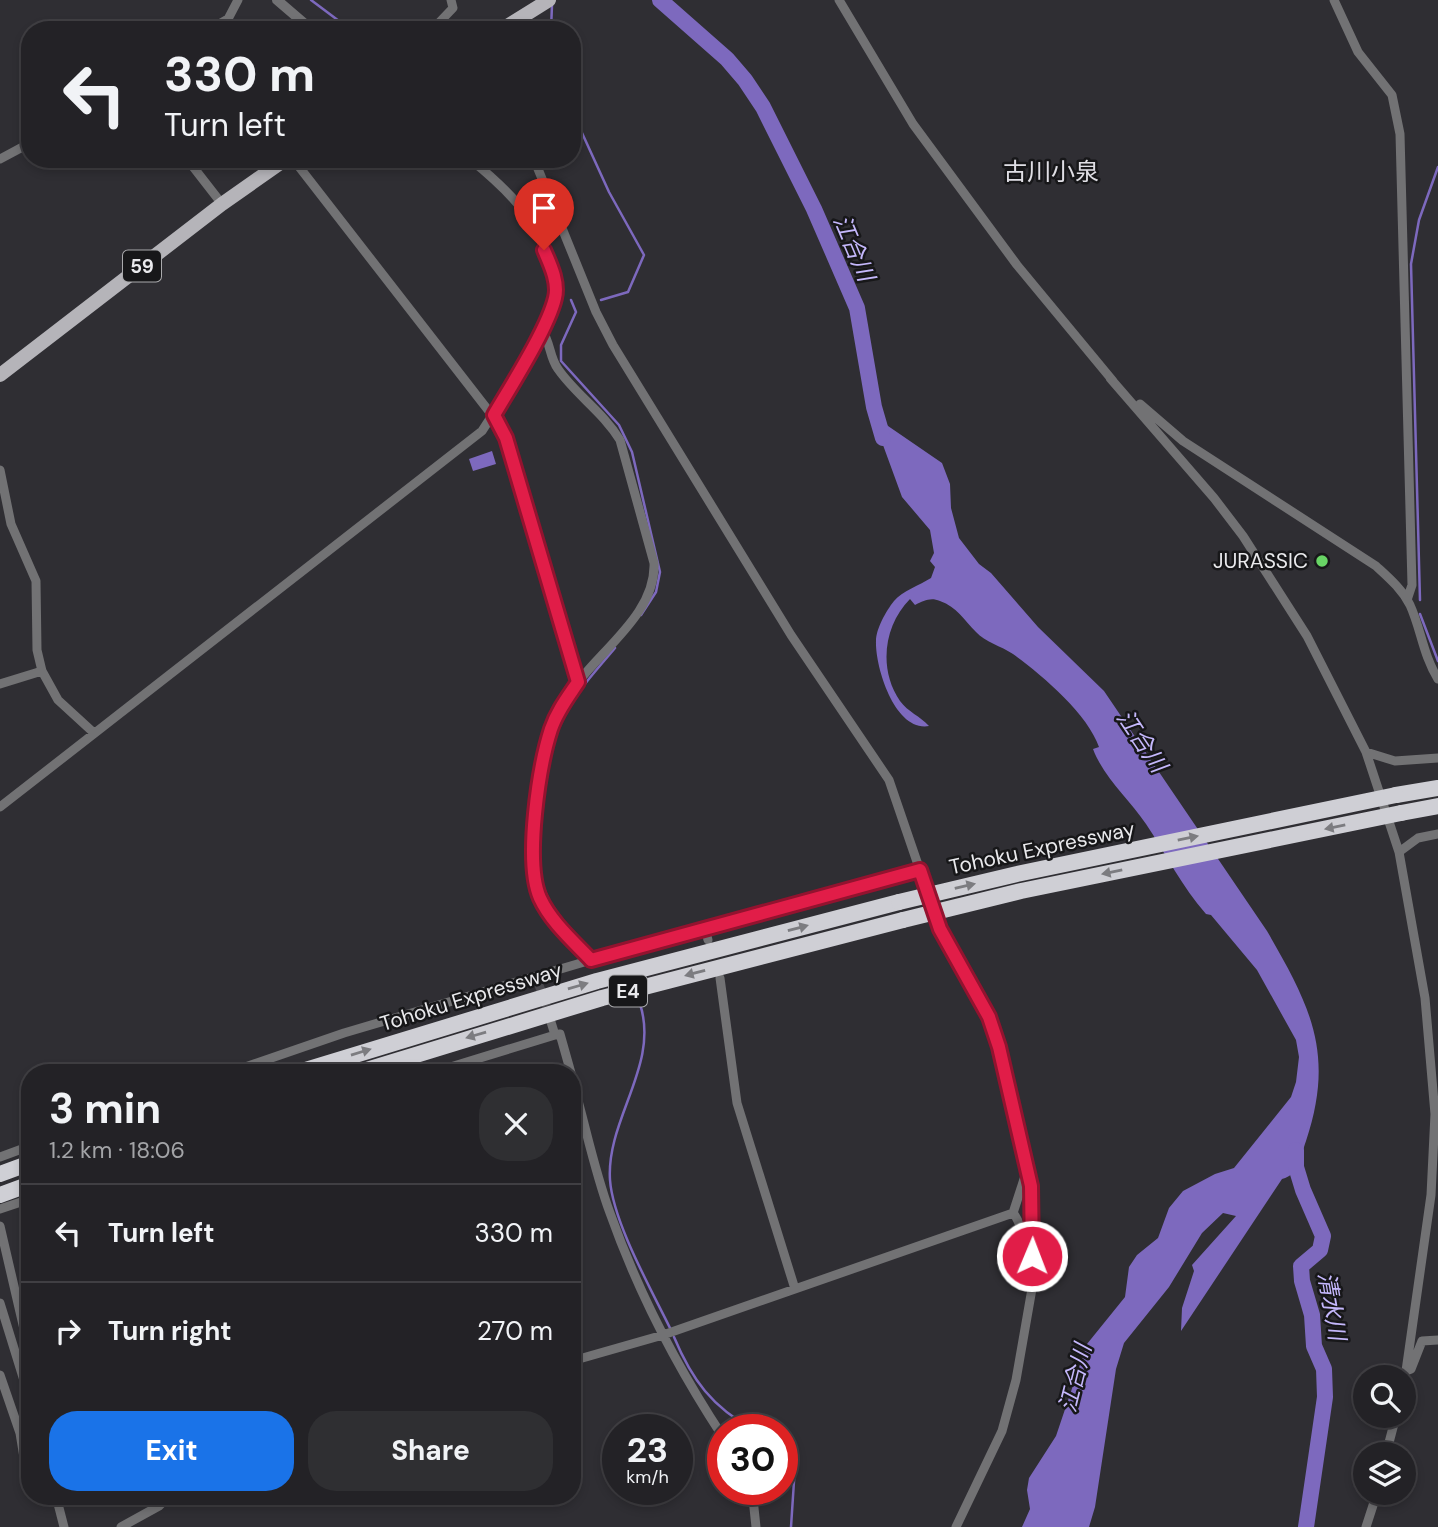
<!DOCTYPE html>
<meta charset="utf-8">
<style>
body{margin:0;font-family:"DM Sans","Noto Sans JP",sans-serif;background:#2f2f32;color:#f1f3f6;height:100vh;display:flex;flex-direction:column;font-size:26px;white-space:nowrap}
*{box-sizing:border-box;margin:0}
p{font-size:23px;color:#a3a4a7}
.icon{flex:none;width:38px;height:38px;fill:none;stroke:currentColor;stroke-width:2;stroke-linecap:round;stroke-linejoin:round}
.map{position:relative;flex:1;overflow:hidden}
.side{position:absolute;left:21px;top:1064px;width:560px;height:441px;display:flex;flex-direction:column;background:#232226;border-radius:28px;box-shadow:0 4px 10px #0003,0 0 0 2px #403f43}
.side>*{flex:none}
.guide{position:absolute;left:21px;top:21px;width:560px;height:147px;border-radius:28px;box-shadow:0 4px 10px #0003,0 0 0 2px #403f43;background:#232226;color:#f1f3f6;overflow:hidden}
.tools{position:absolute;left:1353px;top:1365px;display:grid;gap:14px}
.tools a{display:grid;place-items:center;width:63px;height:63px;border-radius:50%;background:#232226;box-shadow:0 4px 10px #0003,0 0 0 2px #403f43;font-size:35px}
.speed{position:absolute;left:602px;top:1414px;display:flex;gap:14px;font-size:35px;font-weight:700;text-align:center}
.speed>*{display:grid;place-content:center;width:91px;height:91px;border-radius:50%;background:#232226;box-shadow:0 4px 10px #0003,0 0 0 2px #403f43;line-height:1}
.speed small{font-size:18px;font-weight:400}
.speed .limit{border:10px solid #d22;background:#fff;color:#111}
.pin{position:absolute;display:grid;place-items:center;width:60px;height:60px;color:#fff;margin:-72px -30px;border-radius:50% 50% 50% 0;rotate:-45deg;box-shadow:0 0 7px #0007}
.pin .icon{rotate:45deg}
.me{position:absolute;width:77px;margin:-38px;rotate:1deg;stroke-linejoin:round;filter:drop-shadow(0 0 5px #0008)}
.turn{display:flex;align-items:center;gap:24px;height:147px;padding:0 28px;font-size:32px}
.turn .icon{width:91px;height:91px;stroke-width:2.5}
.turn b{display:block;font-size:49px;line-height:60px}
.round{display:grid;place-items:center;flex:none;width:74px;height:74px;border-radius:28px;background:#2f2f32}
.summary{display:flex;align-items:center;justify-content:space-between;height:119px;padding:0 28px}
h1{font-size:42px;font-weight:700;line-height:52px}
.action{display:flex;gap:14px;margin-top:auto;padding:14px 28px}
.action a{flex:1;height:80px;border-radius:28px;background:#1a73e8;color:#fff;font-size:28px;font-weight:700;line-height:80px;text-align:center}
.action a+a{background:#2f2f32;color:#f1f3f6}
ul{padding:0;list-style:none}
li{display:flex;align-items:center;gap:21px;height:98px;padding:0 28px;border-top:2px solid #403f43}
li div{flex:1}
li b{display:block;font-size:26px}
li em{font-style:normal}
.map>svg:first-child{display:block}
.water{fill:#7d69be}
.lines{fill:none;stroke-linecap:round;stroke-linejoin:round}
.stream{stroke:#7d69be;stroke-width:2.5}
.river{stroke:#7d69be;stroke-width:16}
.minor-tunnel{stroke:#4b4a4f;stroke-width:9;stroke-dasharray:9 4.5;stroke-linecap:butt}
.minor{stroke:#727274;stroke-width:9}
.tertiary{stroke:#727274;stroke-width:10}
.primary{stroke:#b5b4b9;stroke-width:14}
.motorway{stroke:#cfcfd5;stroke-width:16}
.motorway-bridge{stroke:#cfcfd5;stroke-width:16}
.oneway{fill:#7c7c80}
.route-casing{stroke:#92132f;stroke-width:18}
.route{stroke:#e11d48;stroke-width:12}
.poi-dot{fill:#68d465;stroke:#171719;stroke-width:2.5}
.labels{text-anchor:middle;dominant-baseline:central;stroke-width:5;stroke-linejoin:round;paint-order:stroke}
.shield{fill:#171719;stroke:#aaaaad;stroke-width:2}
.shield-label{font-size:19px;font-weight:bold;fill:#e9e9ec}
.poi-label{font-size:21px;fill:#e9e9ec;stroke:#171719;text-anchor:end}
.street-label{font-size:21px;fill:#e9e9ec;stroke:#171719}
.water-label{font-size:23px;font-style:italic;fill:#c5b8fc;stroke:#171719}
.quarter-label{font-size:24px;fill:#e0dfe5;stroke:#171719}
</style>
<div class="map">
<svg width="1438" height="1527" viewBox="0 0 1438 1527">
<rect width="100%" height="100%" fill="#2f2e33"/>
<path class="water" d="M872,415L942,463L950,484L951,508L959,538L979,564L991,573L1038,627L1104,691L1267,931C1311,1007 1335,1054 1306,1141C1300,1157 1301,1174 1282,1179L1181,1331L1182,1308L1194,1271L1192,1265L1236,1216L1223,1213L1202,1233L1169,1287L1124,1343L1116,1369L1095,1507L1089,1527H1022L1030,1509L1027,1490L1029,1478L1056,1436L1087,1344L1125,1297L1129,1267L1137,1255L1158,1238L1169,1208L1183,1191L1215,1174L1234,1168L1291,1097L1296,1082L1299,1057L1296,1040L1257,970L1211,915L1206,914C1182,887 1166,854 1146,824C1129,799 1104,778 1093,749L1099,747C1088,714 1041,674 1013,654C1001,646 985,642 976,632C964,620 957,607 940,601C930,597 924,601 915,605L910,599C884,625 878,669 900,701C908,712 920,716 929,726C895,732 875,667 876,641C876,629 886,611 894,601C902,591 920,585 931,578L935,567L930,561L934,553L930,530L902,497Z
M492,451L496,464L473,471L469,459Z"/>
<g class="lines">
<path class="stream" d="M311,0L351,30
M551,30L552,5
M572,111L609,192L644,255L628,292L601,300
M571,300L576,312L561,345V361L619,425L632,452L660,572L656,592L641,615
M1420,600L1411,264L1419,220L1438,167
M1420,614L1438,661
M596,955C580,939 560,923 550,903C545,892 540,879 538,867C535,844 550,747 559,725C572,696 595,672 615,648
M640,1004C660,1065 606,1119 610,1180C613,1222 651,1289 670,1328
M674,1337C692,1380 712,1407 754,1430
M782,1446L795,1466L791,1527"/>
<path class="river" d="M660,0L727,59L745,80L763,107L814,209L857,308L874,407L883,438
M1296,1150V1167L1303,1190L1323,1236L1320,1250L1301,1266L1302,1281L1312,1315L1314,1346L1324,1369L1325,1397L1306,1527"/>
<path class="minor-tunnel" d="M539,985L550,1017"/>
<path class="minor" d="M839,0L913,124L1017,265L1113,381
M1334,0L1358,52L1392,95L1400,134L1412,585L1407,600
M209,30L228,19L238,0
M432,30L453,8L451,0
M0,159L30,143
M187,159L222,204
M293,159L502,428L578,682
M534,159L596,312L613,345L791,635L889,780L940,929L989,1017L999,1047L1031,1186L1033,1283L1016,1380L1002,1431L956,1527
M541,329C551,342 549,357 558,369C576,395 603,412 620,440L654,563C656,611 606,646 579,681C569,694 558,710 552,726C539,763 524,863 541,899C552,923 573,941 591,960
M1110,378L1214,498L1243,536L1307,636L1366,752L1399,852L1425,998L1435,1114L1431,1195L1406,1371L1411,1369L1422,1341L1438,1340
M1140,404L1183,441L1376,566C1389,578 1402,589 1410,605C1421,629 1423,655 1438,679
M0,470L11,524L36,581L37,650L42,671L58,700L94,733
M0,684L42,671
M1366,752L1395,761L1438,758
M0,807L482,431L515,380L555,299L556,290C546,228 517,197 470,159
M1399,852L1418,838L1438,834
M705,928L708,940
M720,978L737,1103L795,1289
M551,1022L555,1035L560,1034L571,1073
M228,1073L344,1033L591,960L920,870
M431,1073L555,1035
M572,1079C585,1123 594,1170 610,1213C638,1292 677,1367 723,1437
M0,1157L30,1146
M1026,1173L1013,1213C1022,1222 1022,1241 1032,1256
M0,1209L30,1199
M0,1226L30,1355
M0,1303L30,1400
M572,1361L663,1335L1013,1213
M0,1375L20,1433L26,1470L30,1469
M1386,1454L1396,1416
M752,1489L756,1527
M56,1496L64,1527
M121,1527L159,1506L169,1496
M1366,1527L1377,1493"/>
<path class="tertiary" d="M277,0L312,30"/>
<path class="primary" d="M501,30L549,0
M0,375L222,204L286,159"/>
<path class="motorway" d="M1396,795L1438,788
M1401,813L1438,806
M296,1073L597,981L899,902
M357,1073L602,998L903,920
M0,1174L30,1163
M0,1195L30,1184"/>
<path class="motorway-bridge" d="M899,902L1017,874L1396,795
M903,920L1021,891L1401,813"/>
</g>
<defs><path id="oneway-solid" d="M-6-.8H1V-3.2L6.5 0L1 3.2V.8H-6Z" transform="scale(1.75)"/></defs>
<g class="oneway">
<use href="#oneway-solid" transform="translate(1335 827) rotate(168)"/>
<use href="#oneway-solid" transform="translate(1188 838) rotate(-12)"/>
<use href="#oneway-solid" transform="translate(1112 872) rotate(168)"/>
<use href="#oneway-solid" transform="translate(965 886) rotate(-13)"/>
<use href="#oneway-solid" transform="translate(798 928) rotate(-15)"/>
<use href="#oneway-solid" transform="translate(695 973) rotate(165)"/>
<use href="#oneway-solid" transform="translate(578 986) rotate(-16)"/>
<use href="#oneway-solid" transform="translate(476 1035) rotate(164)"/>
<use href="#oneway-solid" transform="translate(361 1052) rotate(-17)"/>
</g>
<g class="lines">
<defs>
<path id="route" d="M544,250C550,264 559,282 555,298C548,328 511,386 494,415L506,438L578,682C568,697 557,711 551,729C539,766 524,862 540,898C551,922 573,941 591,960L920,870L940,929L989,1017L999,1047L1031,1186L1032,1256"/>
</defs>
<use href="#route" class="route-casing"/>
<use href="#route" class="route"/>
</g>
<circle class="poi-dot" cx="1322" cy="561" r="7"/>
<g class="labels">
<g class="shield">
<rect x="123" y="250.5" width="38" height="31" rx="5"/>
<rect x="609" y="975.5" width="38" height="31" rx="5"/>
</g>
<g class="shield-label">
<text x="142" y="266">59</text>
<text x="628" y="991">E4</text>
</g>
<g class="poi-label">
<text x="1308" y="561">JURASSIC</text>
</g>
<g class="street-label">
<text transform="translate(1042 848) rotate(-12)">Tohoku Expressway</text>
<text transform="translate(471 997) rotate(-17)">Tohoku Expressway</text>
</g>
<g class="water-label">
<text transform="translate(854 248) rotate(67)">江合川</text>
<text transform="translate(1142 741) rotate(56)">江合川</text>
<text transform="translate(1332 1306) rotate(80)">清水川</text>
<text transform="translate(1075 1378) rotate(-76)">江合川</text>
</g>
<g class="quarter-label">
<text x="1051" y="171">古川小泉</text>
</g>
</g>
</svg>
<div class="tools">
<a><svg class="icon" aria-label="search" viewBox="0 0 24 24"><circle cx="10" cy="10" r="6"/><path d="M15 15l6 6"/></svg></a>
<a><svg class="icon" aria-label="layers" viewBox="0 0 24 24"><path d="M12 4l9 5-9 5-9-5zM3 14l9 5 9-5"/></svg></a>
</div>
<div class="speed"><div>23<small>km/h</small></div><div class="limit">30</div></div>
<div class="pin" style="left:544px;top:250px;background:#d93025"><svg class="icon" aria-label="arrive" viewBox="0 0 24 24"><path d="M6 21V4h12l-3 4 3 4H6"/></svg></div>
<svg class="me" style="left:1032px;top:1256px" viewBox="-20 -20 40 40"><circle r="17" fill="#e11d48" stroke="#fff" stroke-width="3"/><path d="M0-11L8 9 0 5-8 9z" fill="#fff"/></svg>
<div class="guide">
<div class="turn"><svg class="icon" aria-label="left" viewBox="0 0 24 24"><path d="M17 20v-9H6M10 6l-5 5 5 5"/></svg><div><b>330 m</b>Turn left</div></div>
</div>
<section class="side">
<div class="summary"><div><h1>3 min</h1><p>1.2 km · 18:06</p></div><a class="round"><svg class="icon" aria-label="close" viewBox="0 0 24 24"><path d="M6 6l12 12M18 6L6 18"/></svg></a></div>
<ul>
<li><svg class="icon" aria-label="left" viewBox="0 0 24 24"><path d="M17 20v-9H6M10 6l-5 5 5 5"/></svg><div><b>Turn left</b></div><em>330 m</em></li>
<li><svg class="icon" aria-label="right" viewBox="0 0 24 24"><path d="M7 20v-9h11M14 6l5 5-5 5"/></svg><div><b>Turn right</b></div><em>270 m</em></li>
</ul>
<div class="action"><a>Exit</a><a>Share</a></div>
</section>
</div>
